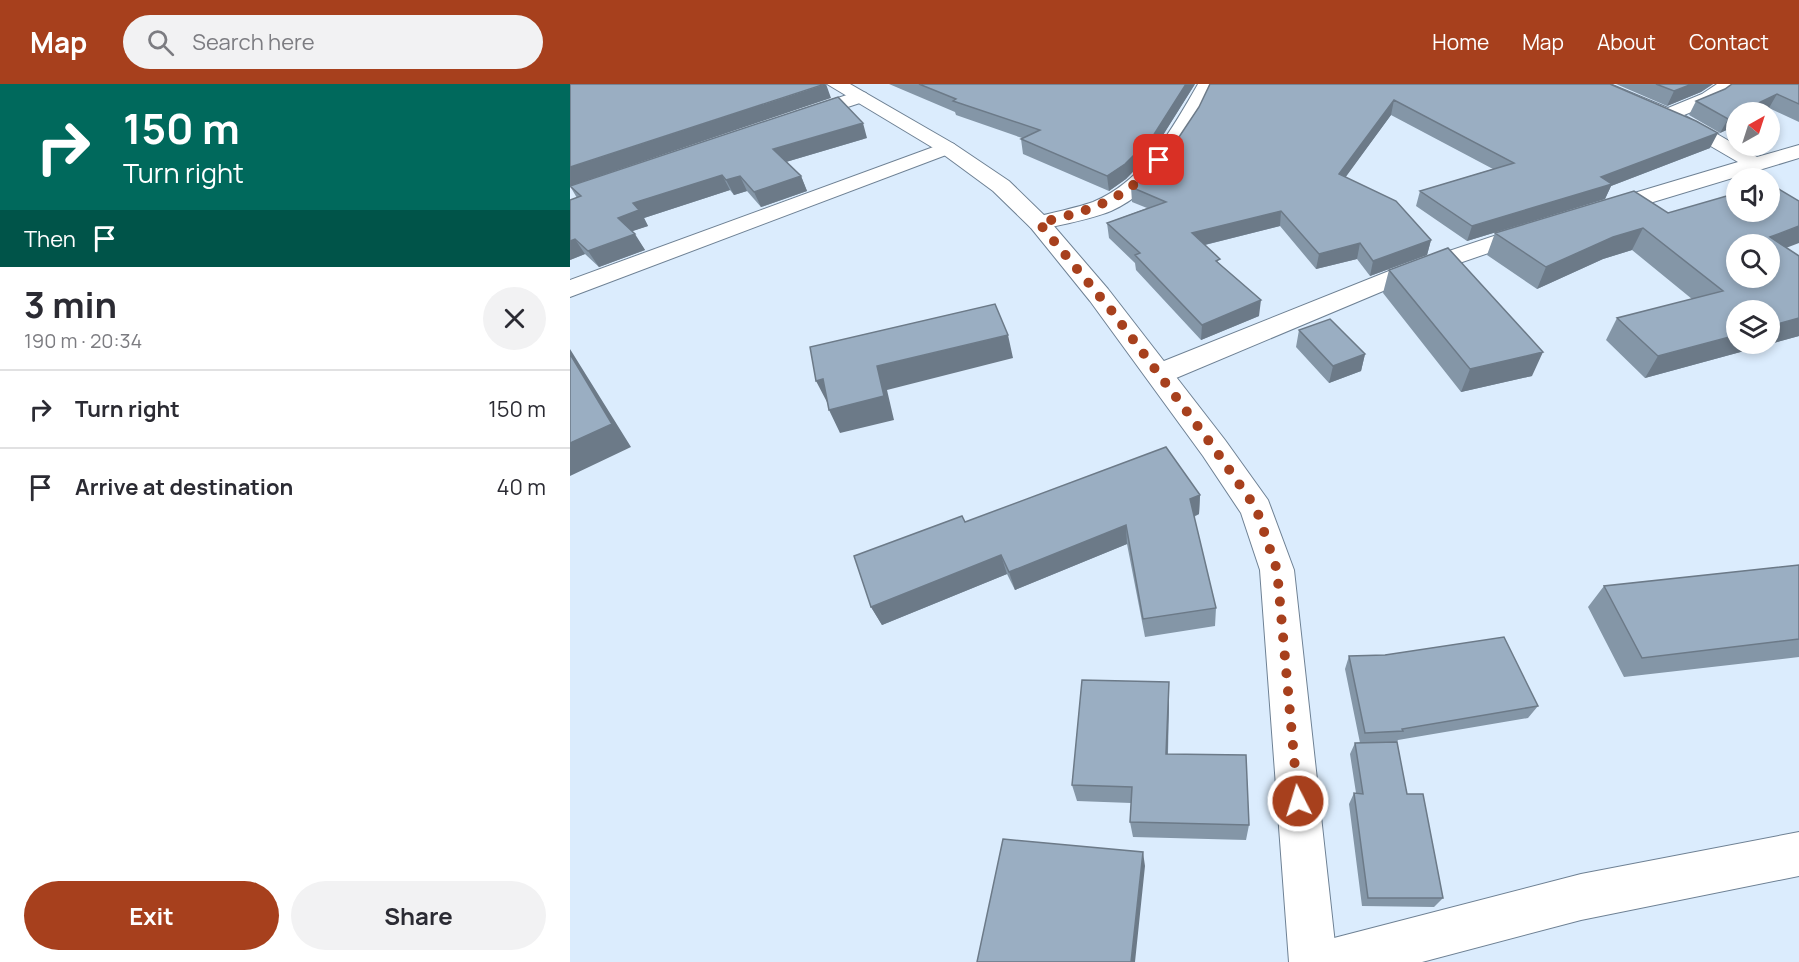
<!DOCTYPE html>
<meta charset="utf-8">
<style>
body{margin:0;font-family:Manrope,sans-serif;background:#f2f2f3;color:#2b2b33;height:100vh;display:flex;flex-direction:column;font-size:22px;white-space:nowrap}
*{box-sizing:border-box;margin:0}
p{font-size:20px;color:#7c7c81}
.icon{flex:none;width:33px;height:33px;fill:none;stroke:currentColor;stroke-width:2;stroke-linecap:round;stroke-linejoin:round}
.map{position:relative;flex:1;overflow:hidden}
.sheet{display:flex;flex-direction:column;background:#fff;width:570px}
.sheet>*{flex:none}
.banner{background:#00695c;color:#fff;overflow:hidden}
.needle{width:39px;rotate:39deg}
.fabs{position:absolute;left:1156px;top:18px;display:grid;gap:12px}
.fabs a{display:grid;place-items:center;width:54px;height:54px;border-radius:50%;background:#fff;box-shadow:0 3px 9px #0003;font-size:30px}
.pin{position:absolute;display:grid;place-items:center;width:51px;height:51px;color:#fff;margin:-26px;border-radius:12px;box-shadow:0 3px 9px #0006}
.me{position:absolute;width:66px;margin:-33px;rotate:355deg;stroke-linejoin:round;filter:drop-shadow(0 0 4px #0008)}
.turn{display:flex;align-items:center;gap:21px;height:126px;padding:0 24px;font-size:27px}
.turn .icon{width:78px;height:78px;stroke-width:2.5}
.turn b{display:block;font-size:42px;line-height:51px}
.then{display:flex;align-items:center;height:57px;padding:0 24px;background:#0003;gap:12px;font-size:22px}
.round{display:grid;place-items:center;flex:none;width:63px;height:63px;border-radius:32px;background:#f2f2f3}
.headline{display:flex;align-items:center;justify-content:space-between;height:102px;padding:0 24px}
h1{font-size:36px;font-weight:700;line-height:45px}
.button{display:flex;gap:12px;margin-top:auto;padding:12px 24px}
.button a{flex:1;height:69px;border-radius:36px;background:#a7401d;color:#fff;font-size:24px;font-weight:700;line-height:69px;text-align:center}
.button a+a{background:#f2f2f3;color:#2b2b33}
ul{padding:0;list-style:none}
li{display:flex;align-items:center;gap:18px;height:78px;padding:0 24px;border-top:2px solid #e1e1e2}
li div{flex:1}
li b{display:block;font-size:22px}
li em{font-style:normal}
header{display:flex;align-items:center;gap:36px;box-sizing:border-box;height:84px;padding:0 30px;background:#a7401d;color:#fff}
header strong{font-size:28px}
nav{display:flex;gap:33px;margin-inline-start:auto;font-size:21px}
.search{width:420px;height:54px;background:#f2f2f3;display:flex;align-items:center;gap:15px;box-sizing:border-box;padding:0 21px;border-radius:33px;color:#7c7c81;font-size:22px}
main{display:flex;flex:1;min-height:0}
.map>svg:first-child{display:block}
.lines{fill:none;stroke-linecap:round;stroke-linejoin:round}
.minor-casing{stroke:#6e8194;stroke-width:2}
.tertiary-casing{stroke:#6e8194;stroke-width:2}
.minor{fill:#fff;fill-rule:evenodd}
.tertiary{fill:#fff;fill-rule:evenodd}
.wall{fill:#8496a7}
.shaded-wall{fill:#6c7a88}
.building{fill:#9aaec2;stroke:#6c7a88;stroke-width:1.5;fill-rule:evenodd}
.route{stroke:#a7401d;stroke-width:10;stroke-dasharray:0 18}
</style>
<header>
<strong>Map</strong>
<div class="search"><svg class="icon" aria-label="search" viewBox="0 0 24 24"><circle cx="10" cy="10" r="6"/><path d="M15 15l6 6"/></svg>Search here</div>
<nav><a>Home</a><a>Map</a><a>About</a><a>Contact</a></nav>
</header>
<main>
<section class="sheet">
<div class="banner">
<div class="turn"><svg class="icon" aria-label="right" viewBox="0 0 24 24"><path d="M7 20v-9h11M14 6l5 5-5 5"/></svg><div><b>150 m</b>Turn right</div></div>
<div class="then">Then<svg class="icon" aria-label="arrive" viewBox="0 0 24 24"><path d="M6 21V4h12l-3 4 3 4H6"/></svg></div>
</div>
<div class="headline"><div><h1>3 min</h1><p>190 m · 20:34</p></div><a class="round"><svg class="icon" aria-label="close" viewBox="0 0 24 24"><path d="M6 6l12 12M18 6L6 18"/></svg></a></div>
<ul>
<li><svg class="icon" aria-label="right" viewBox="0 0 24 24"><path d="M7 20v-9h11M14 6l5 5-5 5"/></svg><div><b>Turn right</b></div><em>150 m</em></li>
<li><svg class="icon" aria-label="arrive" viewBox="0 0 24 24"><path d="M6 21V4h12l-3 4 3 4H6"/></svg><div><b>Arrive at destination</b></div><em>40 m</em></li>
</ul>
<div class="button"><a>Exit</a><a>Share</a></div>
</section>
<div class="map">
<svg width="1229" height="878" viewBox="0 0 1229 878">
<rect width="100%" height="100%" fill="#dbecfd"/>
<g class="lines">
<defs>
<path id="minor" d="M628,0H646C621,47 593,104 541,127C518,136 493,140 469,146L461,144L457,139L461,134C481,129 503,125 523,118C574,97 602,45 628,0Z
M1015,0H1040L1098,24L1132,10L1147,0H1169L1146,18L1114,31L1187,73L1229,61V74L1040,131H1024L1021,126L1024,121L1168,78L1120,50L1017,4Z
M289,7L296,9L299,13L296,17L232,38L225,36L222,32L225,28Z
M377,58L384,60L387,64L384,68L0,213V196Z
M963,139L971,141L975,146L971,151L837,197L599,297L589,300L579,297L575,290L579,283L819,187Z
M1229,748V792L1011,836L852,878H740L747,861L764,854L1011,790Z"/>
<path id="tertiary" d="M257,0H280L384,60L439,97L477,134L538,205L655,356L698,416L724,486L767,878H719L690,486L671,429L633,372L520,217L461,144L423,107L370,68Z"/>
</defs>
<use href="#minor" class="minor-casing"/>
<use href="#tertiary" class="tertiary-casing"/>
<use href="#minor" class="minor"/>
<use href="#tertiary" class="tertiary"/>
</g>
<path class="wall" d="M319,0H625L583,67L556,95L539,107L453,70L451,55L452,54L386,31L385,28Z
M1040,0L1140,64L1041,102L1035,115L897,157L846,122L850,107L923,85L821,31L775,93L861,156L857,171L800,192L787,175L746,185L710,142L635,161L689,232L631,256L566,186L565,179L539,154L537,139L577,124L562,118L561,103L577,91L605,59L629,23Z
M1046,0H1143L1131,8L1097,22Z
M1229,0V38L1199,24L1167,28V41L1150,49L1119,31L1126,17L1155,5Z
M297,54L216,78L231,92L237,107L191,123L177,107L164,111L160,106L74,134L78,142L62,147L75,166L29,183L15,170L0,176L7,114L0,102Z
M1098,129L1216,164L1229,172V252L1075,294L1036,256L1047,234L1122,215L1062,166L1033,175L967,205L917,171L925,149Z
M819,186L962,292L891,308L813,209Z
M729,246L795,270L791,287L759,299L726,263Z
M630,411L629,430L624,433L646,524L645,542L575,553L557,460L445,506L437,490L312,541L301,523L395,438Z
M1229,481V573L1054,593L1018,523L1034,502Z
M779,572L968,622L958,634L828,656L827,658L837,710L873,814L864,823L792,822L779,720L784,709H786L780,670L785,659H790L775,585Z
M599,617L598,670L679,741L676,756L563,753L560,738L561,719L507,717L502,701Z"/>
<path class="shaded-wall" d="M256,0L261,14L0,102V83Z
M616,0H625L583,67L556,95L539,107L537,92Z
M1122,0H1143L1131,8L1097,22L1104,7Z
M1207,10L1199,24L1191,28H1170Z
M824,16L821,31L767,105L769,90Z
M1167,30V41L1150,49L1158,35Z
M293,39L297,54L209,80L203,65Z
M1148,49L1140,64L1041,102L1035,115L897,157L902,142Z
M152,91L160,106L74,134L78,142L57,149L48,134L63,119Z
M170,92L177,107L164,111L156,96Z
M231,92L237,107L191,123L184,108Z
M711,127L710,142L622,164V149Z
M1229,142V159L1200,170V153Z
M1073,144L1062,166L1033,175L967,205L976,183L1043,153Z
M65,150L75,166L29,183L18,167Z
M5,155L15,170L0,176V157Z
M861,156L857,171L800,192L803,177Z
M790,159L787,175L746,185L749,170Z
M691,216L689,232L631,256L632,241Z
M1229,234V252L1075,294L1088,272L1167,251V260H1200V242Z
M438,251L443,274L317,306L324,336L270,349L259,326L307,282Z
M0,265L61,363L0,392Z
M973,268L962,292L891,308L900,285Z
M795,270L791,287L759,299L763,282Z
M253,295L258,320L246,297Z
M630,411L629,430L619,434L620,415Z
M556,441L557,460L445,506L439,488Z
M431,471L437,490L312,541L301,523Z
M599,598V617L597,687L596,670Z
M573,768L575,782L565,878H561Z"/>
<path class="building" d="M0,0H255L0,83Z
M349,0H616L583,52L555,80L537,92L451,55L470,46L383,17L386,15Z
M640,0H1040L1126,37L1148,49L1031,93L1042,100L902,142L850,107L944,79L824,16L769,90L826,117L861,156L803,177L790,159L749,170L711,127L622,149L650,175L646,177L691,216L632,241L565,171L570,169L537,139L596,118L561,103L577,91L605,59L629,23Z
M1086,0H1122L1104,7Z
M1162,0H1229V20L1207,10L1170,28H1167V30L1158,35L1126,17L1155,5Z
M268,13L293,39L203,65L231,92L184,108L170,92L156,96L152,91L63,119L69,126L48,134L65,150L18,167L5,155L0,157V116L11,112L0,102Z
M1200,100L1229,117V142L1200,153L1229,172V234L1200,242V226H1167V251L1088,272L1047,234L1153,207L1073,144L1043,153L976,183L925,149L1064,107L1098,129L1167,109V128H1200ZM1167,160H1200V194H1167Z
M878,164L973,268L900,285L819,186Z
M425,220L438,251L307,282L314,312L259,326L253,295L246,297L240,263Z
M760,235L795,270L763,282L729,246Z
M0,270L42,340L0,359Z
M596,363L630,411L620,415L646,524L573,535L556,441L439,488L431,471L301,523L284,472L392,432L395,438Z
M1229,481V555L1072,574L1034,502Z
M934,553L968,622L832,645L833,647L795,649L779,572L815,571Z
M512,596L599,598L596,670L676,671L679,741L560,738L562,703L502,701Z
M827,658L837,710H853L873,814H798L784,709L793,710L785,659Z
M433,755L573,768L561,878H407Z"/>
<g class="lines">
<path class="route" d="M589,76C553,118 521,126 469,139L541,226L644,364L686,424L707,486L728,717"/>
</g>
</svg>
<div class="fabs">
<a><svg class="needle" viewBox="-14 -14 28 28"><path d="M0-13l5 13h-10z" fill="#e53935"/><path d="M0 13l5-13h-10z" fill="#7c7c81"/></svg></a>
<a><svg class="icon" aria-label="sound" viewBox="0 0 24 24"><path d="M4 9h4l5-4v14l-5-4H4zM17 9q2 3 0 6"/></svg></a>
<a><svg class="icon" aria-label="search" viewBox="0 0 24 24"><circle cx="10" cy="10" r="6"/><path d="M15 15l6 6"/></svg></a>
<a><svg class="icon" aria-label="layers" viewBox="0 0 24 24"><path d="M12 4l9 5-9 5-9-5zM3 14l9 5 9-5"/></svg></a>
</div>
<div class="pin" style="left:589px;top:76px;background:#d93025"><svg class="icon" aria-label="arrive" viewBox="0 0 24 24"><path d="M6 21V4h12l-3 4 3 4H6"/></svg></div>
<svg class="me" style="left:728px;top:717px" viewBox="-20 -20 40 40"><circle r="17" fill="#a7401d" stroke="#fff" stroke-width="3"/><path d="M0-11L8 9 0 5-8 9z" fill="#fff"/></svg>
</div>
</main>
